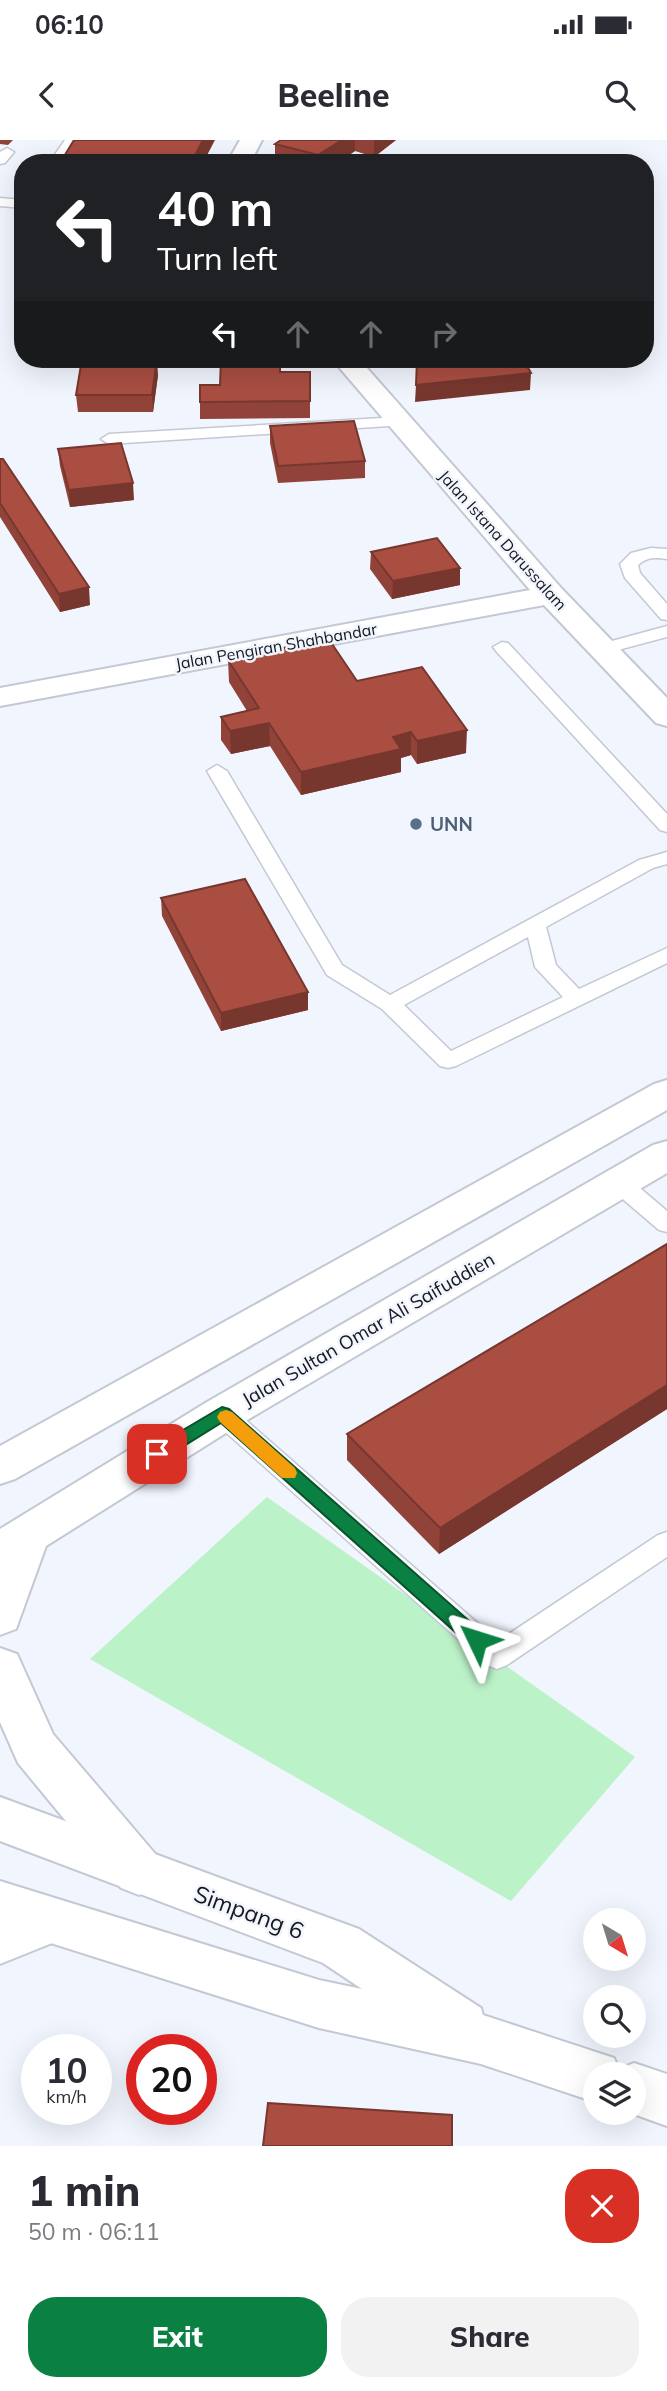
<!DOCTYPE html>
<meta charset="utf-8">
<style>
body{margin:0;font-family:Mulish,sans-serif;background:#f2f2f3;color:#2b2b33;height:100vh;display:flex;flex-direction:column;font-size:26px;white-space:nowrap}
*{box-sizing:border-box;margin:0}
p{font-size:23px;color:#7c7c81}
.icon{flex:none;width:38px;height:38px;fill:none;stroke:currentColor;stroke-width:2;stroke-linecap:round;stroke-linejoin:round}
.map{position:relative;height:2006px;overflow:hidden}
.panel{display:flex;flex-direction:column;background:#fff;flex:1}
.panel>*{flex:none}
.top-card{position:absolute;left:14px;top:14px;width:640px;height:214px;border-radius:28px;box-shadow:0 7px 28px #0002;background:#202124;color:#fff;overflow:hidden}
.needle{width:46px;rotate:142deg}
.buttons{position:absolute;left:583px;top:1768px;display:grid;gap:14px}
.buttons a{display:grid;place-items:center;width:63px;height:63px;border-radius:50%;background:#fff;box-shadow:0 7px 28px #0002;font-size:35px}
.speed{position:absolute;left:21px;top:1894px;display:flex;gap:14px;font-size:35px;font-weight:700;text-align:center}
.speed>*{display:grid;place-content:center;width:91px;height:91px;border-radius:50%;background:#fff;box-shadow:0 7px 28px #0002;line-height:1}
.speed small{font-size:18px;font-weight:400}
.speed .limit{border:10px solid #d22;background:#fff;color:#111}
.pin{position:absolute;display:grid;place-items:center;width:60px;height:60px;color:#fff;margin:-30px;border-radius:14px;box-shadow:0 4px 10px #0006}
.me{position:absolute;width:77px;margin:-38px;rotate:311deg;stroke-linejoin:round;filter:drop-shadow(0 0 5px #0008)}
.turn{display:flex;align-items:center;gap:24px;height:147px;padding:0 28px;font-size:32px}
.turn .icon{width:91px;height:91px;stroke-width:2.5}
.turn b{display:block;font-size:49px;line-height:60px}
.lanes{display:flex;align-items:center;height:66px;padding:0 28px;background:#0003;justify-content:center;gap:35px;direction:ltr}
.lanes .off{opacity:.35}
.round{display:grid;place-items:center;flex:none;width:74px;height:74px;border-radius:28px;background:#f2f2f3}
.headline{display:flex;align-items:center;justify-content:space-between;height:119px;padding:0 28px}
h1{font-size:42px;font-weight:800;line-height:52px}
.button{display:flex;gap:14px;margin-top:auto;padding:14px 28px}
.button a{flex:1;height:80px;border-radius:28px;background:#0b8043;color:#fff;font-size:28px;font-weight:800;line-height:80px;text-align:center}
.button a+a{background:#f2f2f3;color:#2b2b33}
.status{display:flex;justify-content:space-between;align-items:center;height:49px;padding:0 35px;background:#fff;direction:ltr}
.status svg{height:19px;fill:currentColor}
header{display:flex;justify-content:space-between;align-items:center;height:91px;padding:0 28px;background:#fff;font-size:32px;font-weight:800}
.map>svg:first-child{display:block}
.green{fill:#bcf2c8}
.lines{fill:none;stroke-linecap:round;stroke-linejoin:round}
.service-casing{stroke:#c4c8d3;stroke-width:3}
.minor-casing{stroke:#c4c8d3;stroke-width:4}
.tertiary-casing{stroke:#c4c8d3;stroke-width:4}
.primary-casing{stroke:#c4c8d3;stroke-width:4}
.service{fill:#fff;fill-rule:evenodd}
.minor{fill:#fff;fill-rule:evenodd}
.tertiary{fill:#fff;fill-rule:evenodd}
.primary{fill:#fff;fill-rule:evenodd}
.wall{fill:#924339}
.shaded-wall{fill:#77372e}
.building{fill:#aa4e42;stroke:#77372e;stroke-width:2}
.route{fill:#0b8043;stroke:#07532c;stroke-width:2}
.slow{fill:#f59e0b}
.service-dot{fill:#5c6f8a;stroke:#f1f5fe;stroke-width:2.5}
.labels{text-anchor:middle;dominant-baseline:central;stroke-width:5;stroke-linejoin:round;paint-order:stroke}
.far-street-label{font-size:16px;fill:#17181c;stroke:#f1f5fe}
.service-label{font-size:19px;font-weight:bold;fill:#4e5e75;stroke:#f1f5fe;text-anchor:start}
.street-label{font-size:19px;fill:#17181c;stroke:#f1f5fe}
.near-street-label{font-size:23px;fill:#17181c;stroke:#f1f5fe}
</style>
<div class="status"><b>06:10</b><svg viewBox="0 0 49 12"><path d="M0 12V9h3v3zM5 12V6h3v6zM10 12V3h3v9zM15 12V0h3v12zM26 1h20v11H26zM47 4h2v5h-2z"/></svg></div>
<header><svg class="icon" aria-label="back" viewBox="0 0 24 24"><path d="M15 5l-7 7 7 7"/></svg>Beeline<svg class="icon" aria-label="search" viewBox="0 0 24 24"><circle cx="10" cy="10" r="6"/><path d="M15 15l6 6"/></svg></header>
<div class="map">
<svg width="667" height="2006" viewBox="0 0 667 2006">
<rect width="100%" height="100%" fill="#f1f5fe"/>
<path class="green" d="M267,1357L635,1617L511,1761L90,1519Z"/>
<g class="lines">
<defs>
<path id="service" d="M65,0H79L63,23H49Z
M7,8L14,12L5,23L0,24V12Z
M0,58L23,60V68L0,66Z
M399,277L405,279L407,282L405,285L109,304L101,299L109,294Z
M651,408L667,409V419C655,417 647,417 638,425L640,433L667,464V480L661,479L625,438L620,424L631,413Z
M667,486V497L603,514L594,509L597,505Z
M502,502L508,503L667,674V692L660,690L496,511L493,507Z
M217,625L227,631L342,825L390,855L639,720L667,712V724L653,728L546,787L556,825L579,849L667,808V823L456,926L448,928L440,926L382,869L327,835L207,631ZM528,797L535,827L563,857L451,911L404,865Z
M619,1035L627,1037L667,1071V1092L659,1090L611,1049L607,1043L611,1037Z
M222,1264L231,1267L498,1501L658,1395L667,1392V1417L507,1525L497,1529L487,1525L213,1281L209,1274L213,1267Z"/>
<path id="minor" d="M240,0H262L250,23H227Z
M332,219H359L562,449L667,558V586L656,583L544,465L0,566V548L530,450Z
M49,1758L67,1765L74,1781L67,1797L0,1824V1776Z"/>
<path id="tertiary" d="M0,1657L359,1789L481,1868L483,1875L614,1918L619,1929L634,1923L667,1934V1986L628,1972H634V1934H595V1962L481,1924L319,1888L0,1787V1741L319,1840L362,1849L323,1823L0,1701Z"/>
<path id="primary" d="M667,940V970L15,1339L0,1344V1306L654,944Z
M667,1001V1033L237,1286L46,1406L16,1489L0,1495V1389L207,1262L653,1005Z
M0,1508L17,1514L53,1594L157,1716L164,1732L157,1748L139,1755L121,1748L18,1623L0,1582Z"/>
</defs>
<use href="#service" class="service-casing"/>
<use href="#minor" class="minor-casing"/>
<use href="#tertiary" class="tertiary-casing"/>
<use href="#primary" class="primary-casing"/>
<use href="#service" class="service"/>
<use href="#minor" class="minor"/>
<use href="#tertiary" class="tertiary"/>
<use href="#primary" class="primary"/>
</g>
<path class="wall" d="M0,0H13L8,5L0,4Z
M281,0H396L374,17L355,11L337,23H275V4Z
M280,232H310V278L200,279V262L220,245Z
M158,235L153,272H78L76,255Z
M270,286L365,321V338L278,343L270,303Z
M58,309L134,360L70,367L60,326Z
M0,319L90,465L60,472L0,377Z
M371,412L460,445L392,459L370,429Z
M228,520L357,541L466,613L417,624L411,615L401,618V632L301,655L270,606L231,614L221,600V577L247,571L229,542Z
M161,758L308,870L221,891L162,776Z
M667,1104V1269L439,1414L347,1320V1294Z"/>
<path class="shaded-wall" d="M203,0H215L203,23H191Z
M342,0H355V11L337,23H318V15Z
M374,0H396L374,17Z
M157,219L158,235L153,272L152,255Z
M531,233L530,250L415,262L416,245Z
M133,343L134,360L70,367L69,350Z
M460,428V445L392,459L393,441Z
M89,447L90,465L60,472L59,454Z
M269,583L270,606L231,614L230,591Z
M467,590L466,613L417,624V601Z
M411,592V615L401,618V632L301,655V632L393,597Z
M308,852V870L221,891V873Z
M667,1245V1269L439,1414L440,1388Z"/>
<path class="building" d="M74,0H203L191,23H60Z
M281,0H342L318,15L275,4Z
M82,219H157L152,255H76Z
M221,219H280V232H310V261L200,262V245H220Z
M440,219H523L531,233L416,245L417,220Z
M354,281L365,321L278,326L270,286Z
M121,303L133,343L69,350L58,309Z
M0,319H3L89,447L59,454L0,363Z
M437,398L460,428L393,441L371,412Z
M328,498L357,541L422,527L467,590L417,601L411,592L393,597L401,609L301,632L269,583L230,591L221,577L259,568L228,520Z
M245,739L308,852L221,873L161,758Z
M667,1104V1245L440,1388L347,1294Z
M268,1963L452,1975V2006H263Z"/>
<path class="route" d="M222,1267L229,1269L484,1494L487,1500L484,1506L477,1508L471,1506L221,1283L163,1319H151L148,1314L151,1309Z"/>
<path class="slow" d="M226,1270L232,1272L295,1328L297,1333L295,1338H282L220,1282L217,1277L220,1272Z"/>
<circle class="service-dot" cx="416" cy="684" r="7"/>
<g class="labels">
<g class="far-street-label">
<text transform="translate(503 400) rotate(48)">Jalan Istana Darussalam</text>
<text transform="translate(276 506) rotate(-10)">Jalan Pengiran Shahbandar</text>
</g>
<g class="service-label">
<text x="430" y="684">UNN</text>
</g>
<g class="street-label">
<text transform="translate(368 1189) rotate(-30)">Jalan Sultan Omar Ali Saifuddien</text>
</g>
<g class="near-street-label">
<text transform="translate(249 1772) rotate(20)">Simpang 6</text>
</g>
</g>
</svg>
<div class="buttons">
<a><svg class="needle" viewBox="-14 -14 28 28"><path d="M0-13l5 13h-10z" fill="#e53935"/><path d="M0 13l5-13h-10z" fill="#7c7c81"/></svg></a>
<a><svg class="icon" aria-label="search" viewBox="0 0 24 24"><circle cx="10" cy="10" r="6"/><path d="M15 15l6 6"/></svg></a>
<a><svg class="icon" aria-label="layers" viewBox="0 0 24 24"><path d="M12 4l9 5-9 5-9-5zM3 14l9 5 9-5"/></svg></a>
</div>
<div class="speed"><div>10<small>km/h</small></div><div class="limit">20</div></div>
<div class="pin" style="left:157px;top:1314px;background:#d93025"><svg class="icon" aria-label="arrive" viewBox="0 0 24 24"><path d="M6 21V4h12l-3 4 3 4H6"/></svg></div>
<svg class="me" style="left:477px;top:1500px" viewBox="-20 -20 40 40"><path d="M0-17L14 15 0 8-14 15z" fill="#0b8043" stroke="#fff" stroke-width="4"/></svg>
<div class="top-card">
<div class="turn"><svg class="icon" aria-label="left" viewBox="0 0 24 24"><path d="M17 20v-9H6M10 6l-5 5 5 5"/></svg><div><b>40 m</b>Turn left</div></div>
<div class="lanes"><svg class="icon" aria-label="left" viewBox="0 0 24 24"><path d="M17 20v-9H6M10 6l-5 5 5 5"/></svg><svg class="icon off" aria-label="ahead" viewBox="0 0 24 24"><path d="M12 20V5M6 11l6-6 6 6"/></svg><svg class="icon off" aria-label="ahead" viewBox="0 0 24 24"><path d="M12 20V5M6 11l6-6 6 6"/></svg><svg class="icon off" aria-label="right" viewBox="0 0 24 24"><path d="M7 20v-9h11M14 6l5 5-5 5"/></svg></div>
</div>
</div>
<section class="panel">
<div class="headline"><div><h1>1 min</h1><p>50 m · 06:11</p></div><a class="round" style="background:#d93025;color:#fff"><svg class="icon" aria-label="close" viewBox="0 0 24 24"><path d="M6 6l12 12M18 6L6 18"/></svg></a></div>
<div class="button"><a>Exit</a><a>Share</a></div>
</section>
